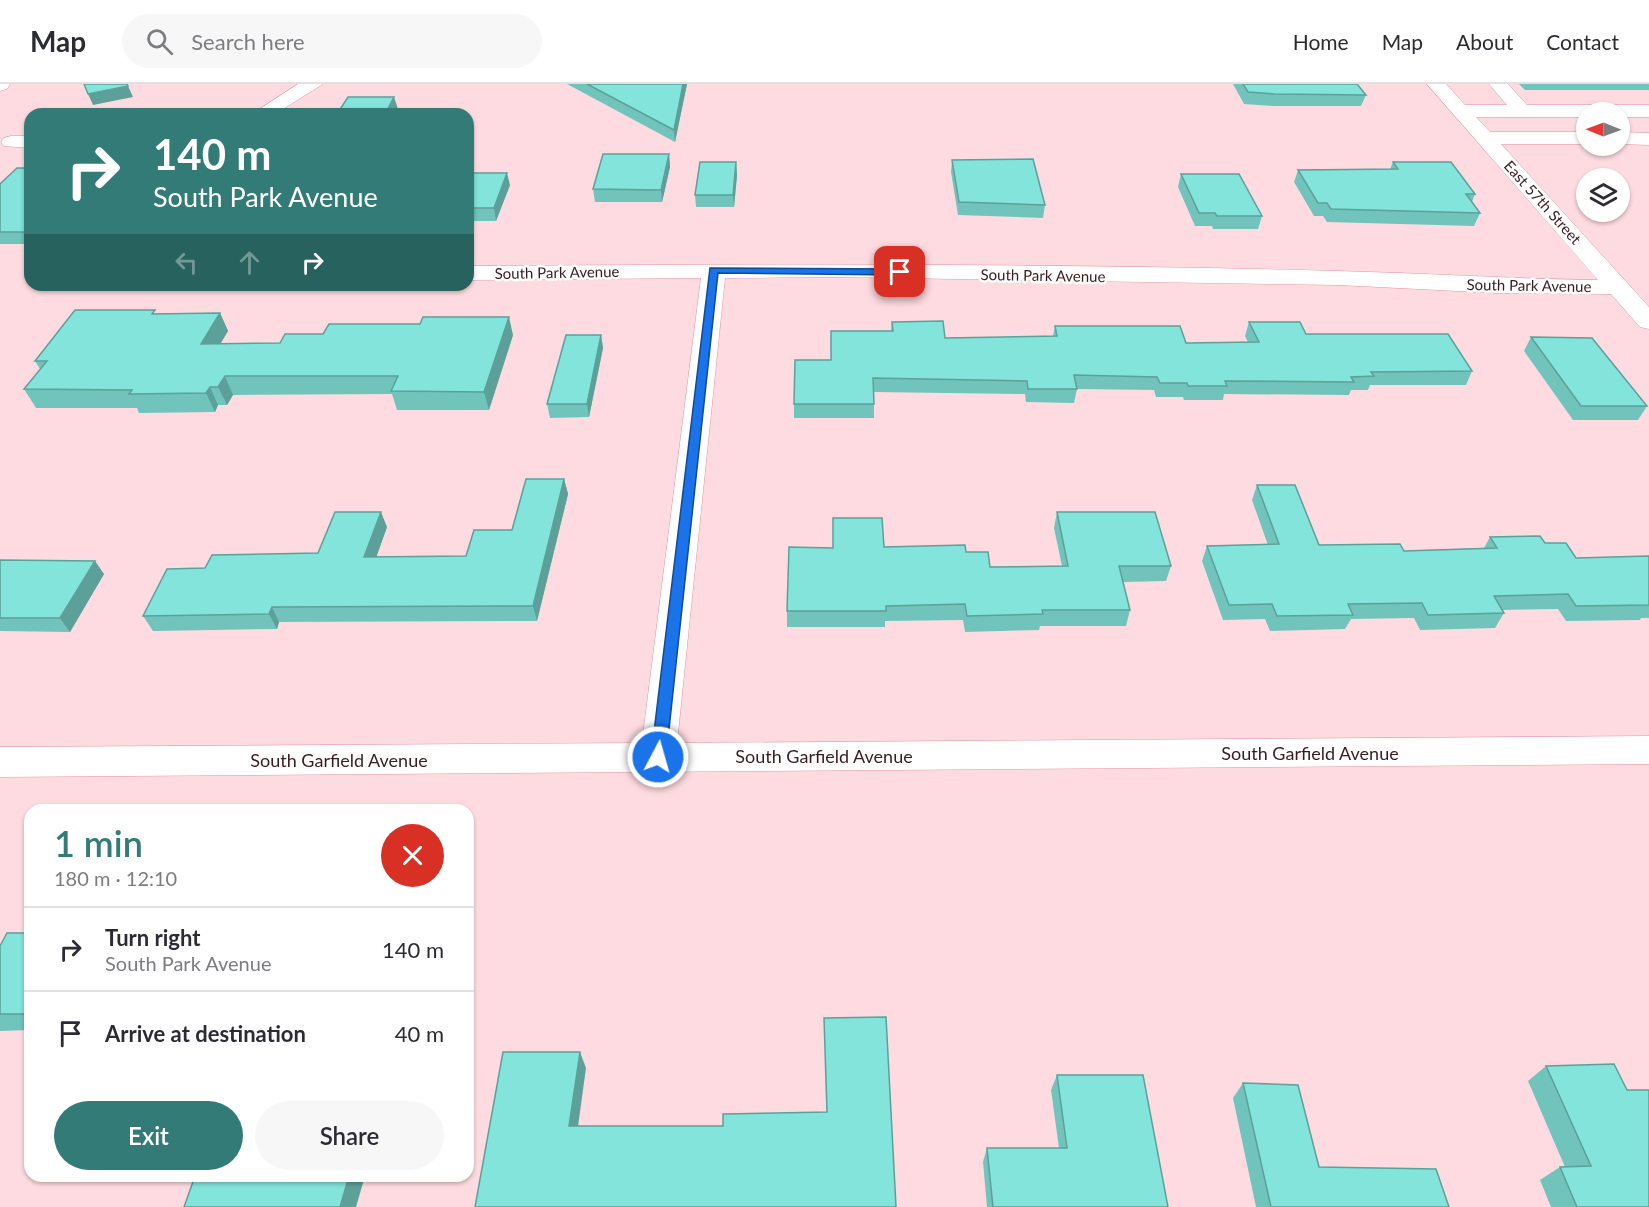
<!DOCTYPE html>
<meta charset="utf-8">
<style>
body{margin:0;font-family:Lato,sans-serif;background:#f7f7f7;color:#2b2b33;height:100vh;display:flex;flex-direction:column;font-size:22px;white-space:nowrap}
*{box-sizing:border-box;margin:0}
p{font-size:20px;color:#7c7c81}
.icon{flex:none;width:33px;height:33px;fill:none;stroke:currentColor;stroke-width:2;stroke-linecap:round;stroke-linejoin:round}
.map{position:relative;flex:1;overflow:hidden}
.drawer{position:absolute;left:24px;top:720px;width:450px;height:378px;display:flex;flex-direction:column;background:#fff;border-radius:18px;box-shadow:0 2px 4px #0004}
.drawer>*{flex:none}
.guide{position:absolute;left:24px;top:24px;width:450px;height:183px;border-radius:18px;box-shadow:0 2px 4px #0004;background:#337b76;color:#fff;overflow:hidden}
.needle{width:39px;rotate:271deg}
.tools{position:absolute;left:1576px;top:18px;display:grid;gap:12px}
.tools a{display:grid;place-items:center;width:54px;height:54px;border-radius:50%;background:#fff;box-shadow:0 2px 4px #0004;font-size:30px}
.pin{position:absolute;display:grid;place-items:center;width:51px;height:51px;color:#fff;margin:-26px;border-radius:12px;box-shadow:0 3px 9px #0006}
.me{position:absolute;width:66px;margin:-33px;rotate:6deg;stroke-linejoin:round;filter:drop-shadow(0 0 4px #0008)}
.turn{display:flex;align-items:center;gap:21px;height:126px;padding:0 30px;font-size:27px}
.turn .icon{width:78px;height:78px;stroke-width:2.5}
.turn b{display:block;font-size:42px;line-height:51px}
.lanes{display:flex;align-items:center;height:57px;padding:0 30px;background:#0003;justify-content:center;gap:30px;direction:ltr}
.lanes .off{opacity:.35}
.round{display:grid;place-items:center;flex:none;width:63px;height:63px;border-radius:32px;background:#f7f7f7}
.summary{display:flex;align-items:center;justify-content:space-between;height:102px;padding:0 30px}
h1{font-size:36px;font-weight:600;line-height:45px;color:#337b76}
.cta{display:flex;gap:12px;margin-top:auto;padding:12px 30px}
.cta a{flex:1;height:69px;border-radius:36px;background:#337b76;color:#fff;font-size:24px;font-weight:600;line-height:69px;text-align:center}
.cta a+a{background:#f7f7f7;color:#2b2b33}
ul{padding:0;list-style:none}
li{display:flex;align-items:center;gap:18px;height:84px;padding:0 30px;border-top:2px solid #e1e1e2}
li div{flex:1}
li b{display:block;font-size:22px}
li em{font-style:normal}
header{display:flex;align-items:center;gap:36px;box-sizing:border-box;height:84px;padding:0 30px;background:#fff;border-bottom:2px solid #e1e1e2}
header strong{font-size:28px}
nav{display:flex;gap:33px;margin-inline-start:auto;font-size:21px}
.search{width:420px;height:54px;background:#f7f7f7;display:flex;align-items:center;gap:15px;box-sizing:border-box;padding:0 21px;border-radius:33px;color:#7c7c81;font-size:22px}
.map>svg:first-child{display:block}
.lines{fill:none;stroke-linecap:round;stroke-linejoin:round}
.minor-casing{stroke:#e493a1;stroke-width:1}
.major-casing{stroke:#e493a1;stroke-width:1}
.minor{fill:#fff;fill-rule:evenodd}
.major{fill:#fff;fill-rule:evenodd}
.wall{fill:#71c4bc}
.shaded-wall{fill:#5ca099}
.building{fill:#83e4db;stroke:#5ca099;stroke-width:1.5}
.route{fill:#1a73e8;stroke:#114b97;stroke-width:1.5}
.labels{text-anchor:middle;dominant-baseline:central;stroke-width:5;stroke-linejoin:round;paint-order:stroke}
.far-street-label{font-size:15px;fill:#3a1b21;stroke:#fff}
.street-label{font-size:18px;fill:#3a1b21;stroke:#fff}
</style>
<header>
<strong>Map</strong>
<div class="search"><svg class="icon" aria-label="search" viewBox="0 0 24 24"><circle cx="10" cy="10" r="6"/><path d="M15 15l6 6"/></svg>Search here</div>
<nav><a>Home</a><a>Map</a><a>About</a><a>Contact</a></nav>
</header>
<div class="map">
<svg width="1649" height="1123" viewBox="0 0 1649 1123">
<rect width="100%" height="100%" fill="#fedbe0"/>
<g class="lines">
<defs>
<path id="minor" d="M298,0H323L275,30H252Z
M1427,0H1446L1465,21H1507L1489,0H1508L1527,21H1649V33H1620V28H1587V33H1476L1490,48H1587V60H1501L1649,223V245L1640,243L1611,210L1497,209L1339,201L833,193L725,194L677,659L1649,652V680L0,693V663L642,659L701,194L468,196V182C758,180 1047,179 1337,187C1424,189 1511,195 1598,196Z
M1620,48L1649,49V61L1620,60Z
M11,52H30V64L4,62L1,58L4,54Z"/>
<path id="major" d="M0,0H10L7,5L0,7Z"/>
</defs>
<use href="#minor" class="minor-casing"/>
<use href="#major" class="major-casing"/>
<use href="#minor" class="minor"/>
<use href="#major" class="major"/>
</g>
<path class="wall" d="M567,0H687L675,58Z
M1233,0H1357L1366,11L1361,22H1272L1244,20Z
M1519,0H1649V6H1525Z
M669,70L670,83L662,118H595L593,105Z
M952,76L1045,121L1043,134L958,131L951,88Z
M736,78L737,91L734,123H696L695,111Z
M1393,78L1475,110L1472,118L1480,129L1474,142L1327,138L1323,132H1314L1294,98L1298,86L1390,85Z
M30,84V160H0V100Z
M468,89L510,101L496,137H468Z
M1181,90L1262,132L1258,145H1213L1212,142H1195L1178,103Z
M220,229L228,247L220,260L280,259L513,251L489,326H397L392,310L233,311L227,321H218L215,328L139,329L137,324H36L24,305L40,285L35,277L157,230Z
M892,238L945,254L1053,252L1055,242L1186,259L1248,258L1245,252L1249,238L1306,250L1472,287L1466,301H1370L1368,306H1351L1349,311L1224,310L1223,316H1184L1183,313H1156L1154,306L1077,305L1074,319L1026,318L1025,310L874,308V334H794V320L831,276L891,247Z
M601,251L603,264L589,333L550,334L547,320Z
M1531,253L1647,322L1638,336H1573L1524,267Z
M564,395L568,410L537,537L279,538L277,545L153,547L143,532L205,484L318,469L387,443L376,473L466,472L512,446Z
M1257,401L1319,461L1404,467L1484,464L1490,453L1545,459L1576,474L1649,472V534H1641L1640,536L1566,537L1558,525L1502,526L1504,529L1495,544L1420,546L1414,534L1351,535L1345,545L1270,547L1265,535L1223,536L1202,477L1207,462L1268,461L1252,416Z
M1057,428L1171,482L1166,497L1123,498L1130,526L1126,542H1040L1039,546L965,548L963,536L885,537V543H787V527L833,464L884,463L966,468L990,483L1062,482L1054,444Z
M0,476L104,490L70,548L0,547Z
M30,849V946L0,947V862Z
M1546,982L1627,1006L1649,1123H1551L1540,1096L1560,1083H1565L1528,997Z
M1057,991L1168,1123H987L983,1078L987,1064H1059L1051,1006Z
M1243,999L1319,1083L1449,1123H1256L1233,1014Z"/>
<path class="shaded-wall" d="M683,0H687L675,58L674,46Z
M128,2L133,13L93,21L88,10Z
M394,13L398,25L395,30H385Z
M669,70L670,83L662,118L661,106Z
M736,78L737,91L734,123L733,111Z
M507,89L510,101L496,137L494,124Z
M220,229L228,247L209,279L201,260Z
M509,233L513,251L489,326L484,308Z
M601,251L603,264L589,333L587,320Z
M225,292L233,311L227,321L218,303Z
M210,303L218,321L215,328L206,309Z
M564,395L568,410L537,537L533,522Z
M381,428L387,443L371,488L364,473Z
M95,477L104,490L70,548L60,534Z
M272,523L279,538L277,545L269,530Z
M580,968L586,984L576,1057L569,1042Z
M349,1092H365L356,1123H340Z"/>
<path class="building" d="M84,0H127L128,2L88,10Z
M587,0H683L674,46Z
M1243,0H1357L1366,11L1275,10L1248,8Z
M348,13H394L385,30H337Z
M603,70H669L661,106L593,105Z
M1033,75L1045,121L959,118L952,76Z
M700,78H736L733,111H695Z
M1393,78H1451L1475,110H1466L1480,129L1331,125L1327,119H1318L1298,86L1398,85Z
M17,84H30V148H0V100Z
M468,89H507L494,124H468Z
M1181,90H1239L1262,132H1217L1215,129H1199Z
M75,226H155L152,230L220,229L201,260L280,259L285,250H323L329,240H420L423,233H509L484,308L391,307L398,292H225L218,303H210L206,309L129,310L132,306L24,305L47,277H35Z
M943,237L945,254L1057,252L1055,242H1180L1186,259L1259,258L1249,238H1300L1306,250H1448L1472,287L1371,288L1374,292L1351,293L1354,298L1225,297L1227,302H1188L1187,299H1160L1157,293L1074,291L1077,305H1028L1027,297L873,294L874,320H794L795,276H831V247H893L892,238Z
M566,251H601L587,320H547Z
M1531,253L1592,254L1647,322H1581Z
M526,395H564L533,522L272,523L269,530L143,532L167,485L205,484L212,471L318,469L335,428H381L364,473L466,472L474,446H512Z
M1257,401H1295L1319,461L1400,460L1404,467L1497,464L1490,453L1540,452L1545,459H1566L1576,474L1649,472V521L1576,522L1568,510L1494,512L1504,529L1428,531L1422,519L1348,520L1353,531L1277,532L1272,520L1229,521L1207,462L1279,460Z
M1057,428H1155L1171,482H1119L1130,526H1042L1043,530L967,532L965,520L886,522V527H787L789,463L833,464V434H882L884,463L965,461L966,468H988L990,483L1068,482Z
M0,476L95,477L60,534H0Z
M7,849H30V930H0V862Z
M886,933L896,1123H475L503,968H580L569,1042H723V1030L827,1028L824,934Z
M1614,980L1627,1006H1649V1123H1577L1560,1083L1591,1082L1546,982Z
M1057,991H1143L1168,1123H993L987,1064H1067Z
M1243,999L1298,1001L1319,1083L1436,1085L1449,1123H1271Z
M195,1092H349L340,1123H184Z"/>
<path class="route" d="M710,184L900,185L904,188L900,191L718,189L666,673L658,679L651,673Z"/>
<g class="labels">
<g class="far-street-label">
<text transform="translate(1543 118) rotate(48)">East 57th Street</text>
<text transform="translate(557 188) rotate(-1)">South Park Avenue</text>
<text transform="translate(1043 191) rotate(1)">South Park Avenue</text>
<text transform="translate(1529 201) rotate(1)">South Park Avenue</text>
</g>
<g class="street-label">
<text x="1310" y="669">South Garfield Avenue</text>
<text x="824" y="672">South Garfield Avenue</text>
<text x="339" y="676">South Garfield Avenue</text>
</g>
</g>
</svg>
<div class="tools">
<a><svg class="needle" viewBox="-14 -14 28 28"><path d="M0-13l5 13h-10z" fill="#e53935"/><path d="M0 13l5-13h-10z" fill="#7c7c81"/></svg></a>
<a><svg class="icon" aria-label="layers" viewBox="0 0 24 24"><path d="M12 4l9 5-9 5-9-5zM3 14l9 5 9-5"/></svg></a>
</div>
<div class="pin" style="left:900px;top:188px;background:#d93025"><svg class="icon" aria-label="arrive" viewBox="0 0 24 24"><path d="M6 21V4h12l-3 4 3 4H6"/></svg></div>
<svg class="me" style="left:658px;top:673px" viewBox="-20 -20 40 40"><circle r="17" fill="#1a73e8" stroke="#fff" stroke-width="3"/><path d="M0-11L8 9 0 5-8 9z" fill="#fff"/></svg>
<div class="guide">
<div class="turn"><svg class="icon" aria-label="right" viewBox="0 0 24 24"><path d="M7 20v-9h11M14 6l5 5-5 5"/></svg><div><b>140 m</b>South Park Avenue</div></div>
<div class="lanes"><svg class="icon off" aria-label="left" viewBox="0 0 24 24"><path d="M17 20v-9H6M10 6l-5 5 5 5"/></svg><svg class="icon off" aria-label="ahead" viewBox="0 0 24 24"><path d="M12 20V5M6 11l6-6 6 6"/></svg><svg class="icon" aria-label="right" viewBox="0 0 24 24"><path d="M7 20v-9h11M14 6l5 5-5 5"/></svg></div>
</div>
<section class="drawer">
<div class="summary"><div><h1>1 min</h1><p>180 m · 12:10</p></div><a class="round" style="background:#d93025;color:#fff"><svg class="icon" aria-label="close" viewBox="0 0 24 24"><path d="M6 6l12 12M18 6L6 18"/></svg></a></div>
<ul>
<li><svg class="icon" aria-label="right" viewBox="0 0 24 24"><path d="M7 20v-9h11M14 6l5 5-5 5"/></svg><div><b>Turn right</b><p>South Park Avenue</p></div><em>140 m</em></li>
<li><svg class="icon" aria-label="arrive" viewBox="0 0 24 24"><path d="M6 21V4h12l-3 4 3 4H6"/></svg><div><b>Arrive at destination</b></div><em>40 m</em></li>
</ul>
<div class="cta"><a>Exit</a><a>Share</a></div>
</section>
</div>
